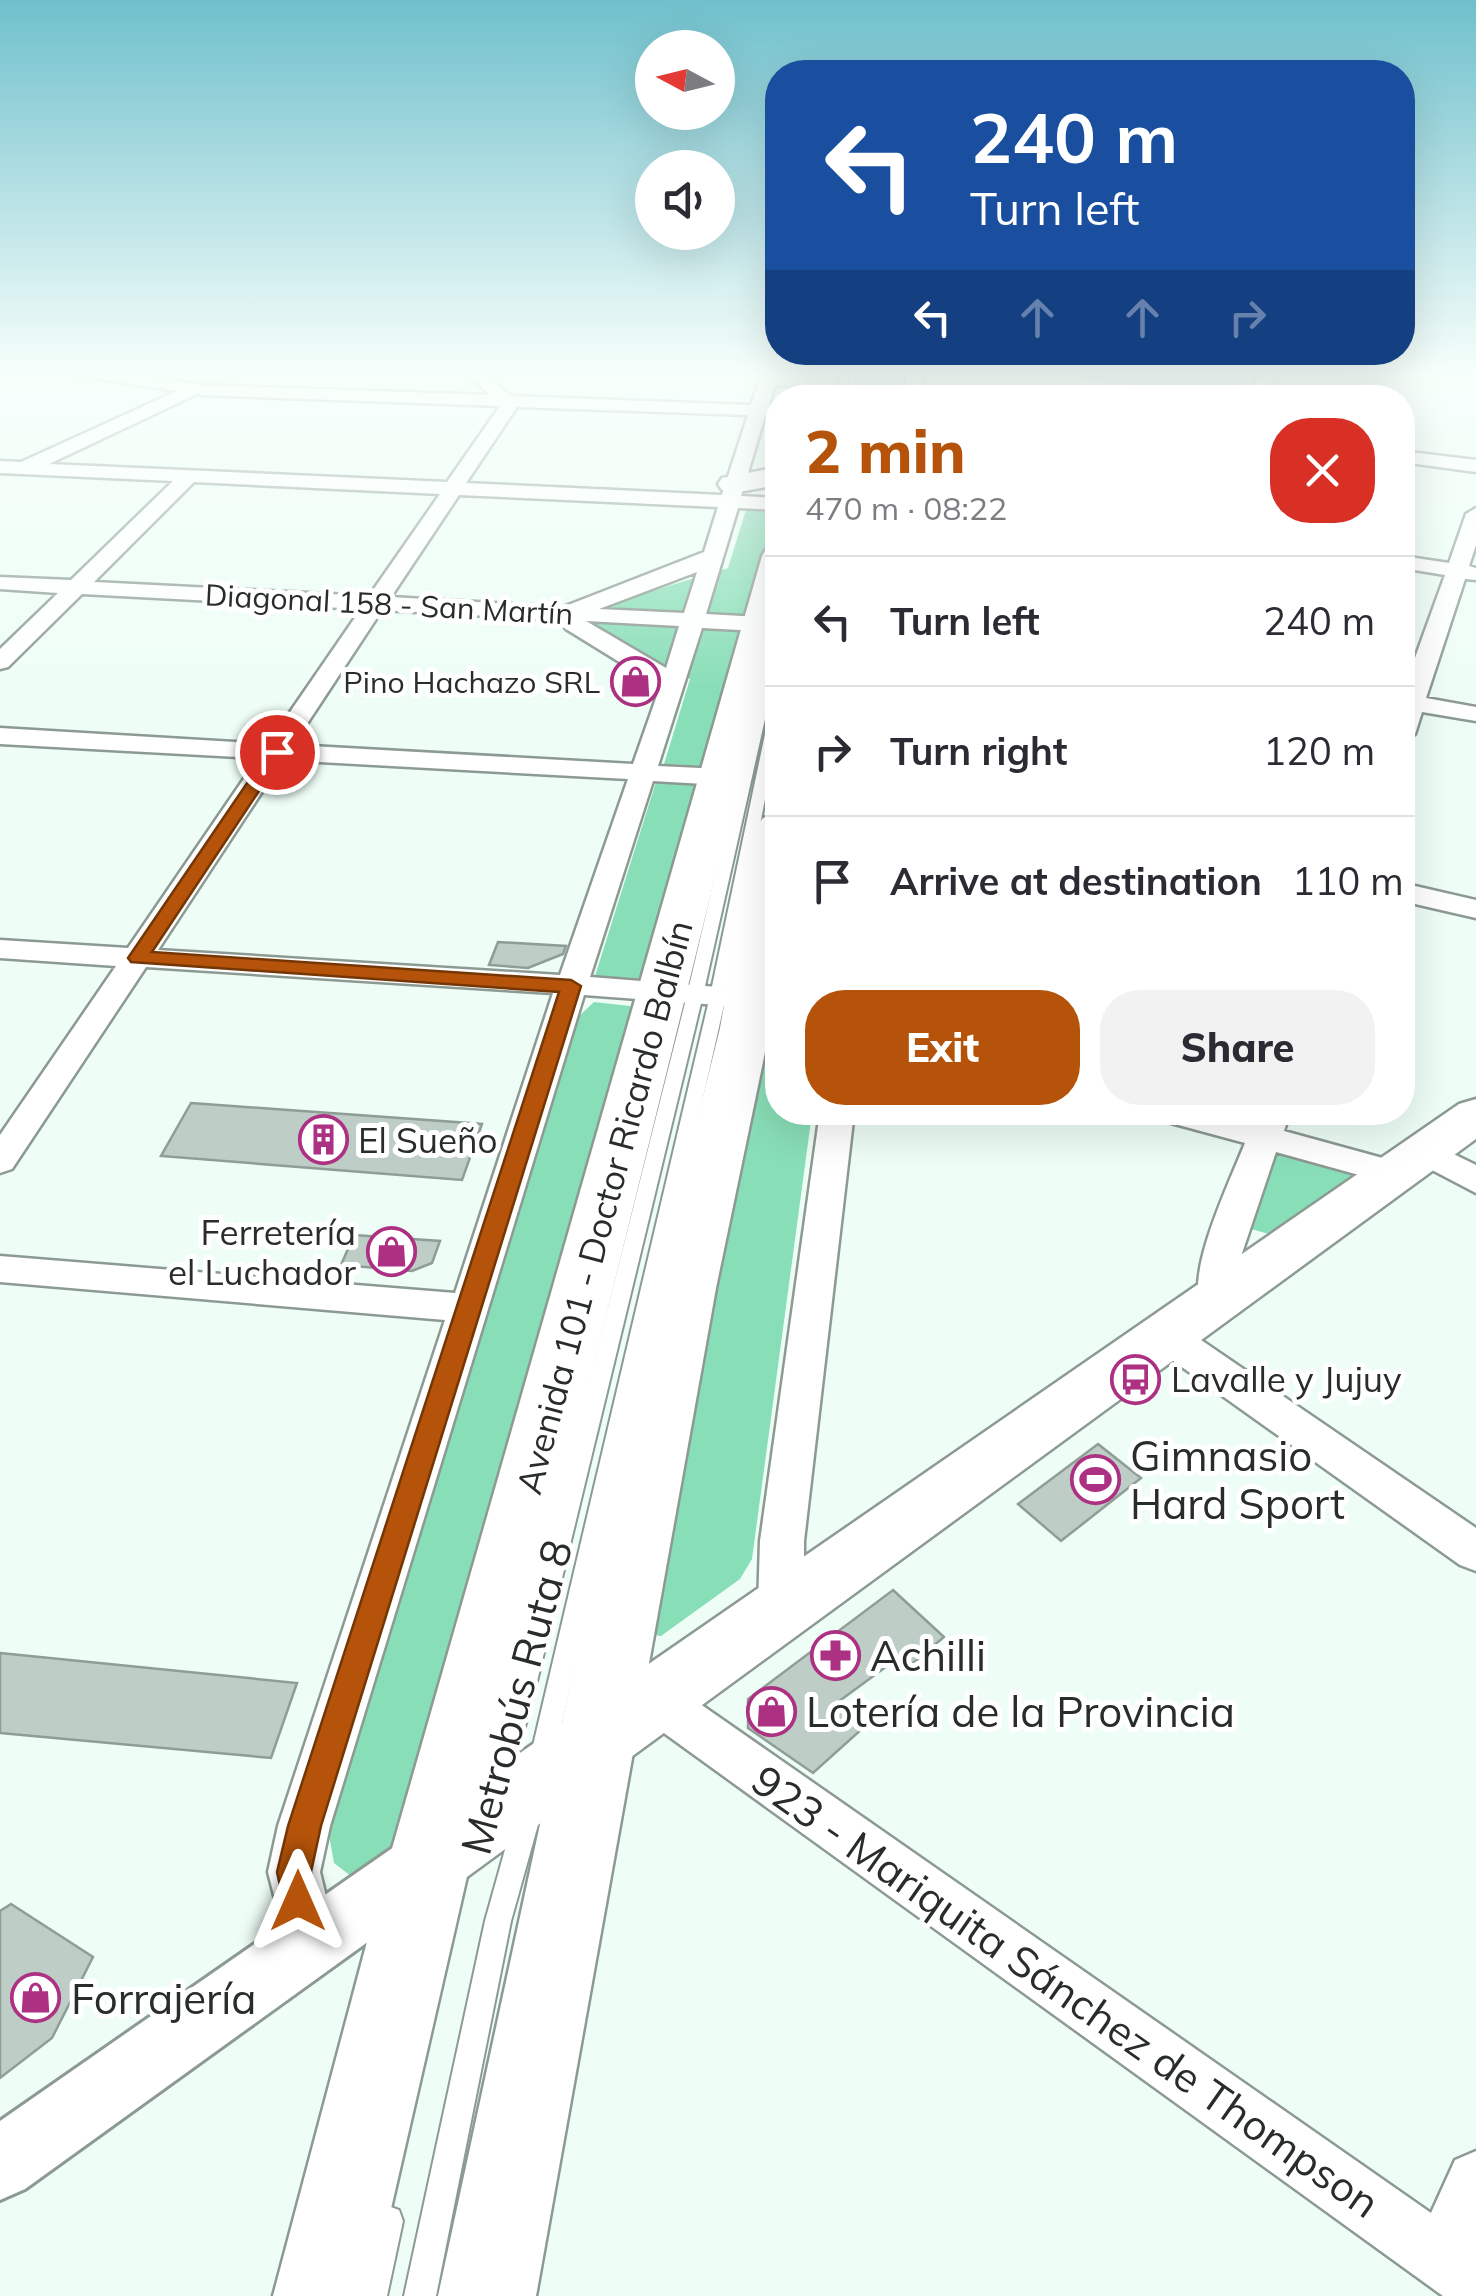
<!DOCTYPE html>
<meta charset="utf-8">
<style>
body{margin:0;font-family:Mulish,sans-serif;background:#f2f2f3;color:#2b2b33;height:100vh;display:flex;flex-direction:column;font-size:38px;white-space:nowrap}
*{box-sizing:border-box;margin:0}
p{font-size:32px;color:#7c7c81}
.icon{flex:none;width:55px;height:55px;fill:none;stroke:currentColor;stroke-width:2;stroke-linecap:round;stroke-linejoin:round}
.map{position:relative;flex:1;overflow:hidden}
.details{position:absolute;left:765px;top:385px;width:650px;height:740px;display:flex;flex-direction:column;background:#fff;border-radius:40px;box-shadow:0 10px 40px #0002}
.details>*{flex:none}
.hud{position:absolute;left:765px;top:60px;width:650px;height:305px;border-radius:40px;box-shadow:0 10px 40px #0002;background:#1a4fa0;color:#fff;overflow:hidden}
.needle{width:65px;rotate:277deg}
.buttons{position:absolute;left:635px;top:30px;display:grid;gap:20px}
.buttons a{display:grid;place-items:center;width:100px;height:100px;border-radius:50%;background:#fff;box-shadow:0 10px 40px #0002;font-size:50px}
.pin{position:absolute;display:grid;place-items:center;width:85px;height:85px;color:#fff;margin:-42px;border:5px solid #fff;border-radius:50%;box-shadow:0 2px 10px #0007}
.me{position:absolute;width:110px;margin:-55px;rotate:0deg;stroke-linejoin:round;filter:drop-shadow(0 0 8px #0008)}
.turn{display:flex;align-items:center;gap:35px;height:210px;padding:0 40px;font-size:45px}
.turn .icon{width:130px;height:130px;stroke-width:2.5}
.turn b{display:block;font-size:70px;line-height:85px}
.lanes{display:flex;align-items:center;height:95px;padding:0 40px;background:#0003;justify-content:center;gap:50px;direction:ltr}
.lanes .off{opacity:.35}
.round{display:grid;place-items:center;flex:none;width:105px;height:105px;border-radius:40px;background:#f2f2f3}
.summary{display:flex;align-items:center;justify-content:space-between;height:170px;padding:0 40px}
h1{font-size:60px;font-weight:800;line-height:75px;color:#b45309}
.action{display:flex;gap:20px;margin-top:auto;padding:20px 40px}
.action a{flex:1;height:115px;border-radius:40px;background:#b45309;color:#fff;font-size:40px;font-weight:800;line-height:115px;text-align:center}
.action a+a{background:#f2f2f3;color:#2b2b33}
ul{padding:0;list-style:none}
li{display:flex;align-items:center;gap:30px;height:130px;padding:0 40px;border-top:2px solid #e1e1e2}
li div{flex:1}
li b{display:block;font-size:38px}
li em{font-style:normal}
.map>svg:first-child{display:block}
.green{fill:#88deb7}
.building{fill:#becdc5;stroke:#8e9d95;stroke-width:2.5}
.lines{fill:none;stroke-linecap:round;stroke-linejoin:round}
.service-casing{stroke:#8c9a93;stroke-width:4}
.minor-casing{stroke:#8c9a93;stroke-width:5}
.tertiary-casing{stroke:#8c9a93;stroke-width:6}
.secondary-casing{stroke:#8c9a93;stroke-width:5}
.primary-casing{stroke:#8c9a93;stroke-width:5}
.service{fill:#fff;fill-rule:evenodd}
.minor{fill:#fff;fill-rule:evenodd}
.tertiary{fill:#fff;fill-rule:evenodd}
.secondary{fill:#fff;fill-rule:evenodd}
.primary{fill:#fff;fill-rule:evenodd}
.route{fill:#b45309;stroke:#753606;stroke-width:2.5}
.labels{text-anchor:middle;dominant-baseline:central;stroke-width:10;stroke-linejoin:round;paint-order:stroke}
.far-street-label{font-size:30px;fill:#282d2b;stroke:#fff}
.far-poi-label{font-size:30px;fill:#282d2b;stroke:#fff;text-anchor:end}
.poi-label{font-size:35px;fill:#282d2b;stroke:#fff;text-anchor:start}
.street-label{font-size:35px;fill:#282d2b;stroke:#fff}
.near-poi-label{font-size:42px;fill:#282d2b;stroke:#fff;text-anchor:start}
.near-street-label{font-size:42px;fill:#282d2b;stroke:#fff}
</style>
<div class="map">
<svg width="1476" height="2296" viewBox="0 0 1476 2296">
<rect width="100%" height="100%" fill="#eefef6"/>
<path class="green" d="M856,370H906L903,397H854Z
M1083,370H1254L1233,398L1084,379Z
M746,510L777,512L754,617L592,609L728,568Z
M585,620L748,628L708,766L664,764L690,679Z
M656,782L705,785L652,979L595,976Z
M594,1002L630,1006L634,1016L413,1824L373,1872L351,1876L334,1863L328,1829L576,1019Z
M771,1017L777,1018L778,1112L812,1113L752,1559L740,1579L661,1636L649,1634L759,1023Z
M1275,1151L1355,1174L1269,1234L1251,1229Z"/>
<path class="building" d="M498,942L566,946L563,954L528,968L489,965Z
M191,1103L482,1124L462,1180L161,1156Z
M354,1235L440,1241L432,1263L412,1271L341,1265Z
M1098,1444L1141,1478L1061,1541L1018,1504Z
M893,1590L944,1637L912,1664L902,1655L838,1702L862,1729L813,1773L748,1728V1699Z
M0,1653L297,1683L271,1758L0,1733Z
M11,1904L93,1957L52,2038L0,2078V1911Z"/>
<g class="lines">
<defs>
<path id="service" d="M841,370H849L844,398H836Z
M778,630V661L703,995L533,1698L508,1788L504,1796L495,1800L486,1796L482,1788L509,1698L687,995L772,633Z
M778,697V734L726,996L555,1754L552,1762L543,1765L534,1762L531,1754L710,996L772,701Z
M528,1802L537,1805L541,1814L511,1921L436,2296H404L485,1921L515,1814L519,1805Z
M388,2206L399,2210L403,2221L387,2296H355L373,2221L377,2210Z"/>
<path id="minor" d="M66,370H104L202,385L490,395L462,370H480L511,396L751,405L763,370H779L778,375L822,377L830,382L822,387L775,385L769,405L778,406V416H765L741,496L778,498V510L738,508L706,614L778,618V632L702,628L658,766L721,769L734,777L721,785L653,781L590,977L718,987L778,997V1016L718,1005L584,995L330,1826L320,1872L337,1942L329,1961L310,1969L291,1961L268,1872L278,1826L445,1320L0,1282V1256L455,1293L553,993L146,967L12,1169L0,1173V1135L116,966L0,958V940L128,948L258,758L0,744V728L268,744L361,609L82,594L8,667L0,669V649L58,593L0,589V577L71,580L173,481L0,473V461L21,462L177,391L74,375ZM197,394L202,395L500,406L447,482L49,464ZM517,407L748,415L722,495L466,483ZM194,482L440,494L369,596L94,582ZM459,495L718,507L704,552L563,607L391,597ZM697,572L684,613L599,609ZM382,610L560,620L566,629L660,687L633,764L293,745ZM586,621L679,626L666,668ZM283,760L628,779L560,975L158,950Z
M907,370H923V398H905Z
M1264,370H1280L1261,398H1244Z
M1402,451L1476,460V472L1402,462Z
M1476,508V545L1469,566L1476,568V580L1465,579L1426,698L1476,707V721L1422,712L1415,734L1402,741V694L1445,575L1402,568V556L1449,563L1466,514Z
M1402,883L1476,900V918L1402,901Z
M820,1112H854L804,1541V1607L797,1621L781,1627L765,1621L758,1607L760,1541Z
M1155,1112H1215L1252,1123L1256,1112H1290L1284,1131L1408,1165L1413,1173L1408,1181L1395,1185L1276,1152L1235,1274V1298L1230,1308L1216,1312L1202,1308C1184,1275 1231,1179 1245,1143L1160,1120Z
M1425,1140L1476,1165V1193L1413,1160L1407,1152L1413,1144Z
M1165,1320L1179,1325L1476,1528V1571L1460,1565L1151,1345L1145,1335L1151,1325Z
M656,1678L673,1685L1431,2213L1455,2160L1476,2151V2296H1443L639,1715L632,1700L639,1685Z"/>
<path id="tertiary" d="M426,1831L448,1840L458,1862L448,1884L25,2189L0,2200V2121L404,1840Z"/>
<path id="secondary" d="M1476,1099V1139L456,1885L430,1895L404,1885L393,1859L404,1833L1459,1104Z"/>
<path id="primary" d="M813,370H839L832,398H805Z
M778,467V485L733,493L722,490L718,484L722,478Z
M778,546V624L471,1859L371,2296H273L389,1859L762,556L766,549Z
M778,814V978L770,1028L716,1288L536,2296H438L656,1288L720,1028L756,827L763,818Z"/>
</defs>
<use href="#service" class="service-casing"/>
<use href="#minor" class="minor-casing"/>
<use href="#tertiary" class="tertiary-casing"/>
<use href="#secondary" class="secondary-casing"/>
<use href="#primary" class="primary-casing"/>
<use href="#service" class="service"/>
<use href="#minor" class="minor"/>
<use href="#tertiary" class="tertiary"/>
<use href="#secondary" class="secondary"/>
<use href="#primary" class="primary"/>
</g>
<linearGradient id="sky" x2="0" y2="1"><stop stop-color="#6fc0cc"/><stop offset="0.54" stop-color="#f7fffb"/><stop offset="1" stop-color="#f7fffb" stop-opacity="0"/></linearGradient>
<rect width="1476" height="691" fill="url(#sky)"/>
<path class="route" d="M277,747L285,752L152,952L571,980L581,986L321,1826L311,1872L315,1901L310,1913L298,1918L286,1913L277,1872L288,1826L559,992L131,962L128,958L271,748Z"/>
<defs>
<symbol id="shop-ring" viewBox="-11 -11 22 22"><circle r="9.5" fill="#fff" stroke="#ac3183" stroke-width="1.5"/><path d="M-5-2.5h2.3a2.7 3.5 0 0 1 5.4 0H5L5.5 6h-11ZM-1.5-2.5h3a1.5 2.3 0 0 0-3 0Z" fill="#ac3183"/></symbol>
<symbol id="building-ring" viewBox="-11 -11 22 22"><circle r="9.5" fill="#fff" stroke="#ac3183" stroke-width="1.5"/><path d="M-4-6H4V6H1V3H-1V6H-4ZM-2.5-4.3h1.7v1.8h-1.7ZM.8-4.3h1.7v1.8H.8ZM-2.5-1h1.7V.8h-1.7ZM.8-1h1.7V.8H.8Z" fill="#ac3183"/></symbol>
<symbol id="bus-ring" viewBox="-11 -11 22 22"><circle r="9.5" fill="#fff" stroke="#ac3183" stroke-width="1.5"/><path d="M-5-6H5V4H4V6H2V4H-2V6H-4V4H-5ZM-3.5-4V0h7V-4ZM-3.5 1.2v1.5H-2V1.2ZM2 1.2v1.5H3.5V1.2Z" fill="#ac3183"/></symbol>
<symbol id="stadium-ring" viewBox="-11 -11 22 22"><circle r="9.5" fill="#fff" stroke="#ac3183" stroke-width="1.5"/><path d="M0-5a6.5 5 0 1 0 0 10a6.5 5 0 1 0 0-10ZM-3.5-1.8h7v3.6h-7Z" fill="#ac3183"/></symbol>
<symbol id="pharmacy-ring" viewBox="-11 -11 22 22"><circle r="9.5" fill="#fff" stroke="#ac3183" stroke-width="1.5"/><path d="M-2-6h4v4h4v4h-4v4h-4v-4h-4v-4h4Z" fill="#ac3183"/></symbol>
</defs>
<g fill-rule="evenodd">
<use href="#shop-ring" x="608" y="654" width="55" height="55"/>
<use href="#building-ring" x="296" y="1112" width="55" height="55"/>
<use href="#shop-ring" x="364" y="1224" width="55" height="55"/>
<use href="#bus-ring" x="1108" y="1352" width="55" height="55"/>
<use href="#stadium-ring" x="1068" y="1452" width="55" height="55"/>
<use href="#pharmacy-ring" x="808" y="1628" width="55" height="55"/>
<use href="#shop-ring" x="744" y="1684" width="55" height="55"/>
<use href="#shop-ring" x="8" y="1970" width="55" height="55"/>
</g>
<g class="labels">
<g class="far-street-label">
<text transform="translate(389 604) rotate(3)">Diagonal 158 - San Martín</text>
</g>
<g class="far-poi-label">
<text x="600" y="682">Pino Hachazo SRL</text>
</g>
<g class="poi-label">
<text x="358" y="1140">El Sueño</text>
<text x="356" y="1232" text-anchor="end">Ferretería<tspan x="356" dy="40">el Luchador</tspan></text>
<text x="1171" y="1379">Lavalle y Jujuy</text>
</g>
<g class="street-label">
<text transform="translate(604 1207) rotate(-75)">Avenida 101 - Doctor Ricardo Balbín</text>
</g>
<g class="near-poi-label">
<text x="1130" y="1455">Gimnasio<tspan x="1130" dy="48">Hard Sport</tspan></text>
<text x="870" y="1655">Achilli</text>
<text x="806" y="1711">Lotería de la Provincia</text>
<text x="71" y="1998">Forrajería</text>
</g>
<g class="near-street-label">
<text transform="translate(516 1697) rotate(-75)">Metrobús Ruta 8</text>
<text transform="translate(1066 1991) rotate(35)">923 - Mariquita Sánchez de Thompson</text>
</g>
</g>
</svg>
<div class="buttons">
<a><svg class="needle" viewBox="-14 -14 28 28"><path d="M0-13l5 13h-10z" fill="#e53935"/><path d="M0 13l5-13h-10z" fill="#7c7c81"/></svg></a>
<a><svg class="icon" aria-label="sound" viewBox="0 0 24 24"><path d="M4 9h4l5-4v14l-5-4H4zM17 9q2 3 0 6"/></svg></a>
</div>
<div class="pin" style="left:277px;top:752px;background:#d93025"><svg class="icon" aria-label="arrive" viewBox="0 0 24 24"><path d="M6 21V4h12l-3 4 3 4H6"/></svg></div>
<svg class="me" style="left:298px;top:1901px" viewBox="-20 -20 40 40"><path d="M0-17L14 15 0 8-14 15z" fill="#b45309" stroke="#fff" stroke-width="4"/></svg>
<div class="hud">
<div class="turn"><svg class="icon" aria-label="left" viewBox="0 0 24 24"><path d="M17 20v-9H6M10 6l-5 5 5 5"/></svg><div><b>240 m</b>Turn left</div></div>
<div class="lanes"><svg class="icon" aria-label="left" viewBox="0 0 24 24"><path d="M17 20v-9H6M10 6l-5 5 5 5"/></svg><svg class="icon off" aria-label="ahead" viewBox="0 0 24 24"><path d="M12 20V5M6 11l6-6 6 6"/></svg><svg class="icon off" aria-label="ahead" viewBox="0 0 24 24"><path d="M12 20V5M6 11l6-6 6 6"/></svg><svg class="icon off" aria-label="right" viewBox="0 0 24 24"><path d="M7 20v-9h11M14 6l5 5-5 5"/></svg></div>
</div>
<section class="details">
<div class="summary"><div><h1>2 min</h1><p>470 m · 08:22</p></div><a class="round" style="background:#d93025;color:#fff"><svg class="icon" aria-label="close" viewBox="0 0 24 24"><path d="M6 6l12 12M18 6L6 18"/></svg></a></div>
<ul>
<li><svg class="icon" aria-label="left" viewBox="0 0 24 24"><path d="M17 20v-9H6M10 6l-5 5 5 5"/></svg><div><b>Turn left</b></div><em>240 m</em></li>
<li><svg class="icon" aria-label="right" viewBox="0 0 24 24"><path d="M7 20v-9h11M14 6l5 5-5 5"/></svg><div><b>Turn right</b></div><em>120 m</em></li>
<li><svg class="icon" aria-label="arrive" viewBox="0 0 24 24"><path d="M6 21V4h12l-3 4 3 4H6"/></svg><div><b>Arrive at destination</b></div><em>110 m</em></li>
</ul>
<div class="action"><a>Exit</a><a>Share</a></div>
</section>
</div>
